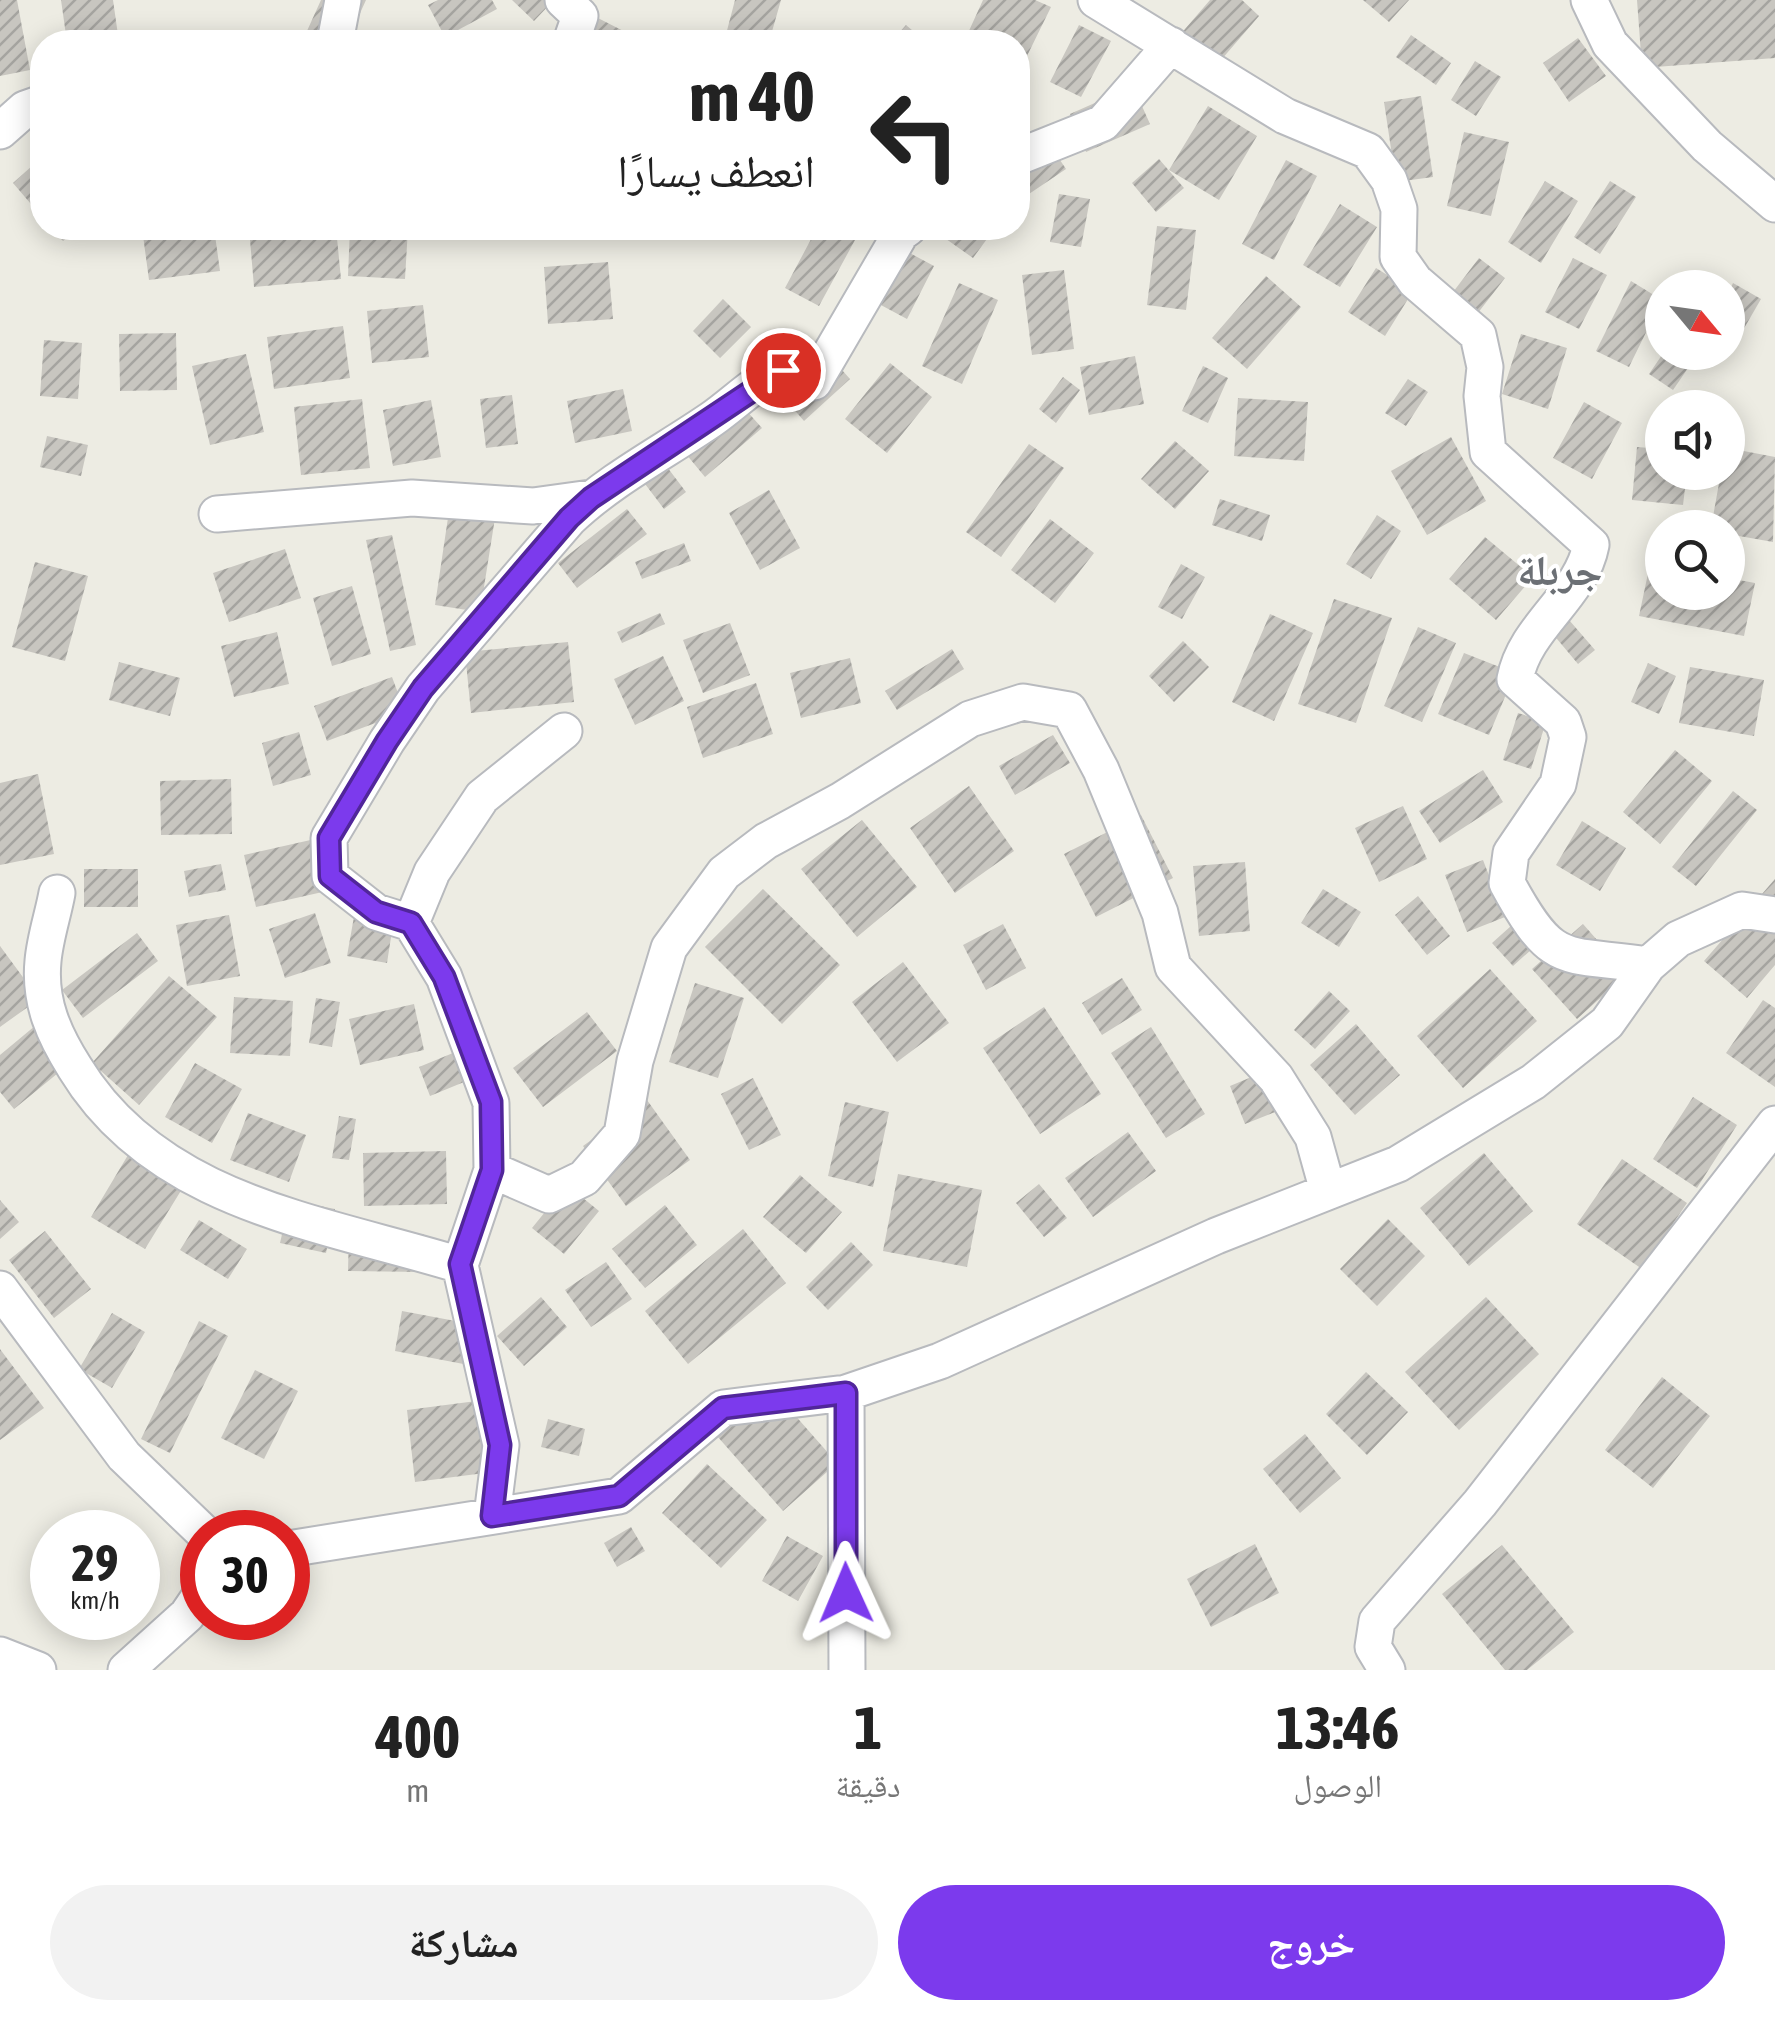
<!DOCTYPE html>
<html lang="ar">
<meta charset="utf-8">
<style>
body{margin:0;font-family:"Asap Condensed","Noto Naskh Arabic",sans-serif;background:#f2f2f2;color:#222;direction:rtl;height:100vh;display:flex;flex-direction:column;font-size:38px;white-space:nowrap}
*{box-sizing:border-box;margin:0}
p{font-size:32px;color:#767676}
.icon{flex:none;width:55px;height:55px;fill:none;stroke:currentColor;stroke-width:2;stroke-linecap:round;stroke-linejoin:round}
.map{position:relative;height:1670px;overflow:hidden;direction:ltr}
.side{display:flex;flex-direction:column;background:#fff;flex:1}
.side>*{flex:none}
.guide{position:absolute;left:30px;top:30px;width:1000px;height:210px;border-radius:40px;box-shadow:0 5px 25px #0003;direction:rtl;background:#fff;color:#222;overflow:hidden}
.needle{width:65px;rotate:119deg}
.tools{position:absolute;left:1645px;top:270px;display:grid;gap:20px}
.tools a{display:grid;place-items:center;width:100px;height:100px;border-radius:50%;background:#fff;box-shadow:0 5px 25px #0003;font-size:50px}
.speed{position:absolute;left:30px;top:1510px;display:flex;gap:20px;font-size:50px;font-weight:700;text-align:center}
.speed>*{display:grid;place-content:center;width:130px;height:130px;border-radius:50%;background:#fff;box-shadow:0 5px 25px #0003;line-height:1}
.speed small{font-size:25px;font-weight:400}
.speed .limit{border:15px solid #d22;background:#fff;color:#111}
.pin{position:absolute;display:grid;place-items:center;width:85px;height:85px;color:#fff;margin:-42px;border:5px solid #fff;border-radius:50%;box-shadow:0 2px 10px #0007}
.me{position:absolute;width:110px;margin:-55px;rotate:359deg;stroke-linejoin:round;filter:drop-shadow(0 0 8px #0008)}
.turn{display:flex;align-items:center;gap:35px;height:210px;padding:0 50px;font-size:45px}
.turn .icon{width:130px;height:130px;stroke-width:2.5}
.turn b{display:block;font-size:70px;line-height:85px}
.eta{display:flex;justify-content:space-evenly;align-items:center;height:170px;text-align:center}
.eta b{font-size:60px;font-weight:700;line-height:70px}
.primary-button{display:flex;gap:20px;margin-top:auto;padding:20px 50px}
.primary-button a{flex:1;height:115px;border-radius:60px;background:#7c3aed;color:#fff;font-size:40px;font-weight:700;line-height:115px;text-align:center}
.primary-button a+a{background:#f2f2f2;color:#222}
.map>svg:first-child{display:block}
.building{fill:url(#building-hatch)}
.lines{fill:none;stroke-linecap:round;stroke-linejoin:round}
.street-casing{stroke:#b8babe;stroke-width:39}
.street{stroke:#fff;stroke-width:35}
.route-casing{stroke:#51269a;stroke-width:25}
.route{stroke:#7c3aed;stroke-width:18}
.labels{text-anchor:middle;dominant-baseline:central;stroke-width:8;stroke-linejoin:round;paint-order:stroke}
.district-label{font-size:42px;font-weight:bold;fill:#6c7075;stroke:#fff}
</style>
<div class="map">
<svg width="1775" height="1670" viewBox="0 0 1775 1670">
<defs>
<pattern id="building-hatch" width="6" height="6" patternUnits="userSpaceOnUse" patternTransform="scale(2.5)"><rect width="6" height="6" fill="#c8c6c0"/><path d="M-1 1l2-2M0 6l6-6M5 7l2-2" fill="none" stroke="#a5a4a0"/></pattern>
</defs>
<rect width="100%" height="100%" fill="#edece3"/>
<path class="building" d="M0,0H17L30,70L0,76Z
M61,0H113L119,42H67Z
M321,0H366L347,42H302Z
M438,0H492L497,9L445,37L428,5Z
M512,0H554L534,21Z
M735,0H781L769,42H724Z
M983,0H1035L1051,7L1025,60L1018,57V42H988L968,33Z
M1210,0H1242L1259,16L1215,67L1179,36Z
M1363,0H1409L1389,22Z
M1637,0H1775V58L1642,68Z
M590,14L645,42H575Z
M906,25L926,42H891Z
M1079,25L1111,41L1081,97L1050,82Z
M1411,35L1451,63L1436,85L1396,57Z
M1578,38L1606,76L1569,102L1543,63Z
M1475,61L1501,77L1476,116L1451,100Z
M1133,86L1150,124L1086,152L1070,114Z
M1421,96L1433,177L1396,182L1384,102Z
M1208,106L1257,136L1219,200L1169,170Z
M1464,132L1509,142L1491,216L1447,206Z
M1042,133L1066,169L1023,198L1018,191V150Z
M42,157V217L13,183Z
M1159,159L1184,188L1156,212L1132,183Z
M1286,160L1317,176L1274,260L1242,244Z
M1545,181L1578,201L1541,263L1508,242Z
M1610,181L1636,197L1600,254L1574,237Z
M1059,194L1090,199L1081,247L1050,242Z
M1340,204L1377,227L1340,287L1303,265Z
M1157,226L1196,230L1186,310L1147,305Z
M52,228H79L63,241Z
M142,228H214L220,271L149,280Z
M249,228H336L341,279L254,287Z
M350,228H408L405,279L348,276Z
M817,228H831L855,240L819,306L785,288Z
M944,228H995L973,258L939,234Z
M906,251L934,266L907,319L879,304Z
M1479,258L1505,278L1474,318L1447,300Z
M1573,258L1607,275L1579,329L1545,312Z
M608,262L613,319L548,324L544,267Z
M1376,268L1413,291L1385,336L1348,312Z
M1064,270L1074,349L1032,355L1022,275Z
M1691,275L1710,288H1683Z
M1266,276L1301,307L1247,369L1212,338Z
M1631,281L1662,300L1629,367L1596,351Z
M959,283L998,300L962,384L922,366Z
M1733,283L1761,299L1739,337L1728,331V294Z
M723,299L751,327L720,358L693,331Z
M423,305L429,357L372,363L367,311Z
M343,326L350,378L274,389L267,337Z
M176,333L177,390L120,391L119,334Z
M1521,334L1567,348L1548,409L1502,394Z
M44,340L82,343L78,399L40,396Z
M818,343L850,379L804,421L772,384Z
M1664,352H1699L1673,390L1649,374Z
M246,354L264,432L210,445L192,366Z
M1135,356L1144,404L1089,415L1080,367Z
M890,363L932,397L887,453L845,419Z
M1203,366L1228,378L1208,423L1182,411Z
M1063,377L1080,390L1056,423L1039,409Z
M1408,379L1428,392L1406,426L1385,413Z
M623,389L632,431L575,443L567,401Z
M512,395L518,444L486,448L480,399Z
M1238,398L1308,402L1304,461L1234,456Z
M362,399L370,468L301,475L294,407Z
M736,399L762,428L705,477L681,448Z
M431,400L441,457L393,466L383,410Z
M1584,402L1622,423L1592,479L1553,458Z
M47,436L88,445L81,476L40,467Z
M1451,437L1486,501L1427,535L1391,471Z
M1175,441L1209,471L1175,509L1141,479Z
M1029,444L1064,468L1001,557L966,532Z
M1637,447L1662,449V472H1687L1683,505L1632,500Z
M1728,448L1775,457L1773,542L1728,534V528H1711L1721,472H1728Z
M661,459L686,492L664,509L639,476Z
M769,490L800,548L760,570L729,513Z
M1220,499L1270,515L1262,541L1212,525Z
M627,509L647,534L577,588L558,563Z
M449,511L495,518L480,612L435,605Z
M1377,515L1401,531L1371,579L1346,564Z
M1050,519L1094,553L1055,603L1011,570Z
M392,535L416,645L390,651L366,540Z
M1485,537L1533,577L1496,620L1449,579Z
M684,543L691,561L642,579L635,562Z
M285,549L301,598L229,622L213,573Z
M35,562L88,576L65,661L12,647Z
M1181,564L1205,577L1182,619L1158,607Z
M1650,564L1662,566V592H1728V578L1755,583L1744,636L1639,616Z
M352,586L371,654L332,666L313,598Z
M1334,599L1392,618L1356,723L1298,704Z
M660,613L665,624L622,643L617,632Z
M1563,613L1595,650L1578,664L1547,627Z
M1270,614L1313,633L1274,721L1232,702Z
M730,623L750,675L703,693L683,640Z
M1418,627L1456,643L1422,722L1384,706Z
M277,632L289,684L234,697L221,646Z
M1183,641L1209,667L1174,702L1149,676Z
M568,642L574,702L471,713L465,652Z
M952,649L964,669L897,710L885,691Z
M1464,653L1515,673L1489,735L1438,714Z
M663,656L684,701L635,725L614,679Z
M850,658L861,703L801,718L790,673Z
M119,662L180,678L170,716L109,700Z
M1648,663L1676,676L1659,714L1631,702Z
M1690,667L1764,680L1754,736L1679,723Z
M392,677L405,712L327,741L314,706Z
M756,683L773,734L703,758L687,707Z
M1518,713L1546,722L1531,769L1503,760Z
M299,732L311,775L273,786L262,743Z
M1053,735L1070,763L1015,795L999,766Z
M1675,750L1712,781L1660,844L1623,812Z
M1483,770L1503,802L1440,843L1419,811Z
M38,774L54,854L0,865V783Z
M231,779L232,834L161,835L160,781Z
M969,786L1014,851L955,893L910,828Z
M1733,791L1757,810L1696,886L1672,867Z
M1403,806L1427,859L1379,882L1355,828Z
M1141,815L1173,878L1096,917L1064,854Z
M862,820L917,887L857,937L801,869Z
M1582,821L1626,848L1600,891L1556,865Z
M315,839L327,891L256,907L244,855Z
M1483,860L1505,917L1467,932L1445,875Z
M1245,862L1250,931L1199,936L1193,866Z
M221,864L226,890L189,897L184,871Z
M84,869H138V907H84Z
M1775,879V965L1747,998L1704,961Z
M763,889L840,965L782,1024L705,947Z
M1323,889L1361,912L1339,947L1301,923Z
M1418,896L1450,936L1427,955L1395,915Z
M1530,909L1551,932L1513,966L1492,943Z
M355,911L394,918L387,963L347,956Z
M315,913L331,963L285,978L269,929Z
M229,915L240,976L187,986L176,925Z
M1003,924L1026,968L986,990L963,945Z
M1583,924L1627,974L1577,1019L1532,969Z
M137,933L158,961L83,1018L62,990Z
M0,946L39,999L0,1027Z
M903,962L949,1023L897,1062L852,1002Z
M1490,969L1537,1021L1463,1088L1417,1036Z
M169,976L217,1017L139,1105L92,1063Z
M1122,978L1142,1010L1102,1035L1082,1003Z
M695,983L744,998L718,1078L669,1062Z
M1329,991L1350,1011L1315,1049L1294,1030Z
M234,997L293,1001L290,1056L230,1053Z
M316,998L340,1002L332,1047L309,1043Z
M1763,1000L1775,1008V1087L1726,1053Z
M414,1004L424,1050L360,1065L349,1019Z
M1044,1007L1101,1094L1040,1134L983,1048Z
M53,1011L85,1051L14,1109L0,1092V1055Z
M587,1012L617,1051L543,1107L513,1068Z
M1356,1024L1400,1075L1355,1115L1310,1065Z
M1151,1027L1205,1114L1166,1138L1111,1053Z
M470,1046L481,1075L430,1096L419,1067Z
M195,1063L242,1089L212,1143L165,1117Z
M1273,1068L1288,1107L1245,1124L1230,1086Z
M753,1078L781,1135L749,1150L721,1094Z
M1693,1097L1737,1125L1697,1188L1653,1159Z
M647,1100L690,1160L626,1206L583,1146Z
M845,1102L889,1112L873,1187L828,1176Z
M248,1113L306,1135L289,1182L230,1160Z
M339,1116L356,1119L349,1160L332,1158Z
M1128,1132L1156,1171L1093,1217L1065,1178Z
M446,1151L447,1204L364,1206L363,1153Z
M1484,1153L1533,1211L1469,1266L1420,1208Z
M128,1155L182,1189L145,1249L91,1217Z
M1622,1159L1687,1203L1642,1269L1577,1224Z
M898,1174L982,1190L967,1267L883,1251Z
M800,1175L842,1212L806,1253L763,1217Z
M1039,1184L1067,1218L1044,1237L1016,1203Z
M567,1185L599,1211L564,1254L532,1228Z
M0,1200L19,1222L0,1239Z
M290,1200L335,1209L326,1253L280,1243Z
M665,1205L697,1245L645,1288L612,1249Z
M1388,1219L1425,1256L1377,1306L1340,1269Z
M199,1220L247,1249L228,1279L180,1250Z
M743,1229L786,1283L688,1364L645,1311Z
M45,1231L91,1289L54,1318L9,1260Z
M349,1233L424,1234L423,1272L348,1271Z
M851,1242L873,1265L828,1310L806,1287Z
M606,1262L632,1299L591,1327L565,1290Z
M541,1297L567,1327L524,1366L497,1336Z
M1486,1297L1539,1354L1459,1430L1405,1372Z
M402,1311L482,1326L474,1366L395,1351Z
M112,1313L145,1332L112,1388L79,1369Z
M199,1321L228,1336L170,1453L141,1439Z
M0,1349L44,1408L0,1440Z
M255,1370L298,1391L264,1459L221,1438Z
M1366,1372L1408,1412L1367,1455L1326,1414Z
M1662,1377L1710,1416L1653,1488L1605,1450Z
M771,1388L837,1463L783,1511L717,1436Z
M492,1399L500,1471L415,1482L407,1410Z
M548,1419L585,1429L579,1456L541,1447Z
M1305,1434L1341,1478L1300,1513L1263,1469Z
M707,1464L767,1520L721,1568L662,1513Z
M631,1527L645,1551L617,1567L604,1543Z
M787,1536L823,1556L798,1601L762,1581Z
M1255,1544L1279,1593L1211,1627L1187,1579Z
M1502,1545L1574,1632L1527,1670H1505L1442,1594Z"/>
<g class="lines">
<defs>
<path id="street" d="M563,0L580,16L571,42
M1096,0L1285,116L1368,151L1389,180L1399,209L1398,257L1415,281L1478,335L1485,367L1482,396L1488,452L1591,545C1581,597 1525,626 1515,679L1563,722L1568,737L1558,784L1511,853L1507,883C1554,970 1563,952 1648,965
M1589,0L1610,44L1707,146L1775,204
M335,42L343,0
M0,131L25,109L42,103
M1018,157L1103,123L1171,45
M217,514L412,498L533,506L591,498
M57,893C53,915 45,938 43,961C39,1002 54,1035 75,1068C157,1203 320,1222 460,1265
M411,923L432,872L482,797L564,731
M492,1170L549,1195L584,1178L622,1134L635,1061L669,948L724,873L766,841L840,801L970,719L1023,702L1069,710L1101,770L1160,913L1173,967L1276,1078L1313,1137L1328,1191
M0,1289L124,1456L203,1532
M846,1393L847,1670
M492,1516L501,1445L460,1265L492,1170L491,1103L444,977L411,923L376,912L330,876L329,838L387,741L423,688L569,519C611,479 664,452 712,419C736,402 756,381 783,369L814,382L901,233L908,228
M288,1549L619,1496L723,1408L846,1393L940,1361L1216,1236L1398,1164L1533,1082L1607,1023L1648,965L1678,939L1742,910L1775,915
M0,1655L38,1670
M126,1670L187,1615L202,1593
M1387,1670L1373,1647L1377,1621L1480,1503L1775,1124"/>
</defs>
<use href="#street" class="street-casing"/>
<use href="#street" class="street"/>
</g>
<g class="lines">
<defs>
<path id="route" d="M783,370L591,498L569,518L423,688L387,741L329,838L330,876L376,912L411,923L444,977L491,1102L492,1170L460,1264L500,1445L492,1516L619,1496L723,1408L846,1393V1593"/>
</defs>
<use href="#route" class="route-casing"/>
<use href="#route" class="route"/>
</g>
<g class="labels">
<g class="district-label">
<text x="1560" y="570">جربلة</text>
</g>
</g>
</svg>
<div class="tools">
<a><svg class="needle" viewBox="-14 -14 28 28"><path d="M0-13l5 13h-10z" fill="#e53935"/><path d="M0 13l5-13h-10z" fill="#767676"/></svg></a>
<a><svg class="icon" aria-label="sound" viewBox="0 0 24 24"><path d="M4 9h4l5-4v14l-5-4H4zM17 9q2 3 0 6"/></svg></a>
<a><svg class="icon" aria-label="search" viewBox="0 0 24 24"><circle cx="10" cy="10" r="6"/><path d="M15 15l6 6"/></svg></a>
</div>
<div class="speed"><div>29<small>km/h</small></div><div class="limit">30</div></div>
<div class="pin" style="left:783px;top:370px;background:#d93025"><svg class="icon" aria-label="arrive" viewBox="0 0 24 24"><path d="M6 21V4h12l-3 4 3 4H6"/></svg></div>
<svg class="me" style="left:846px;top:1593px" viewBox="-20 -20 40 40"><path d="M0-17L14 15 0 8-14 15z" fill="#7c3aed" stroke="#fff" stroke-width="4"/></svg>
<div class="guide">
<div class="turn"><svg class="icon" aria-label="left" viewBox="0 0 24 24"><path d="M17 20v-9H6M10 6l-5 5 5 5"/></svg><div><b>40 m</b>انعطف يسارًا</div></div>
</div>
</div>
<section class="side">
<div class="eta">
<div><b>13:46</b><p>الوصول</p></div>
<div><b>1</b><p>دقيقة</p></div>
<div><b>400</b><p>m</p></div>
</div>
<div class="primary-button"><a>خروج</a><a>مشاركة</a></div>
</section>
